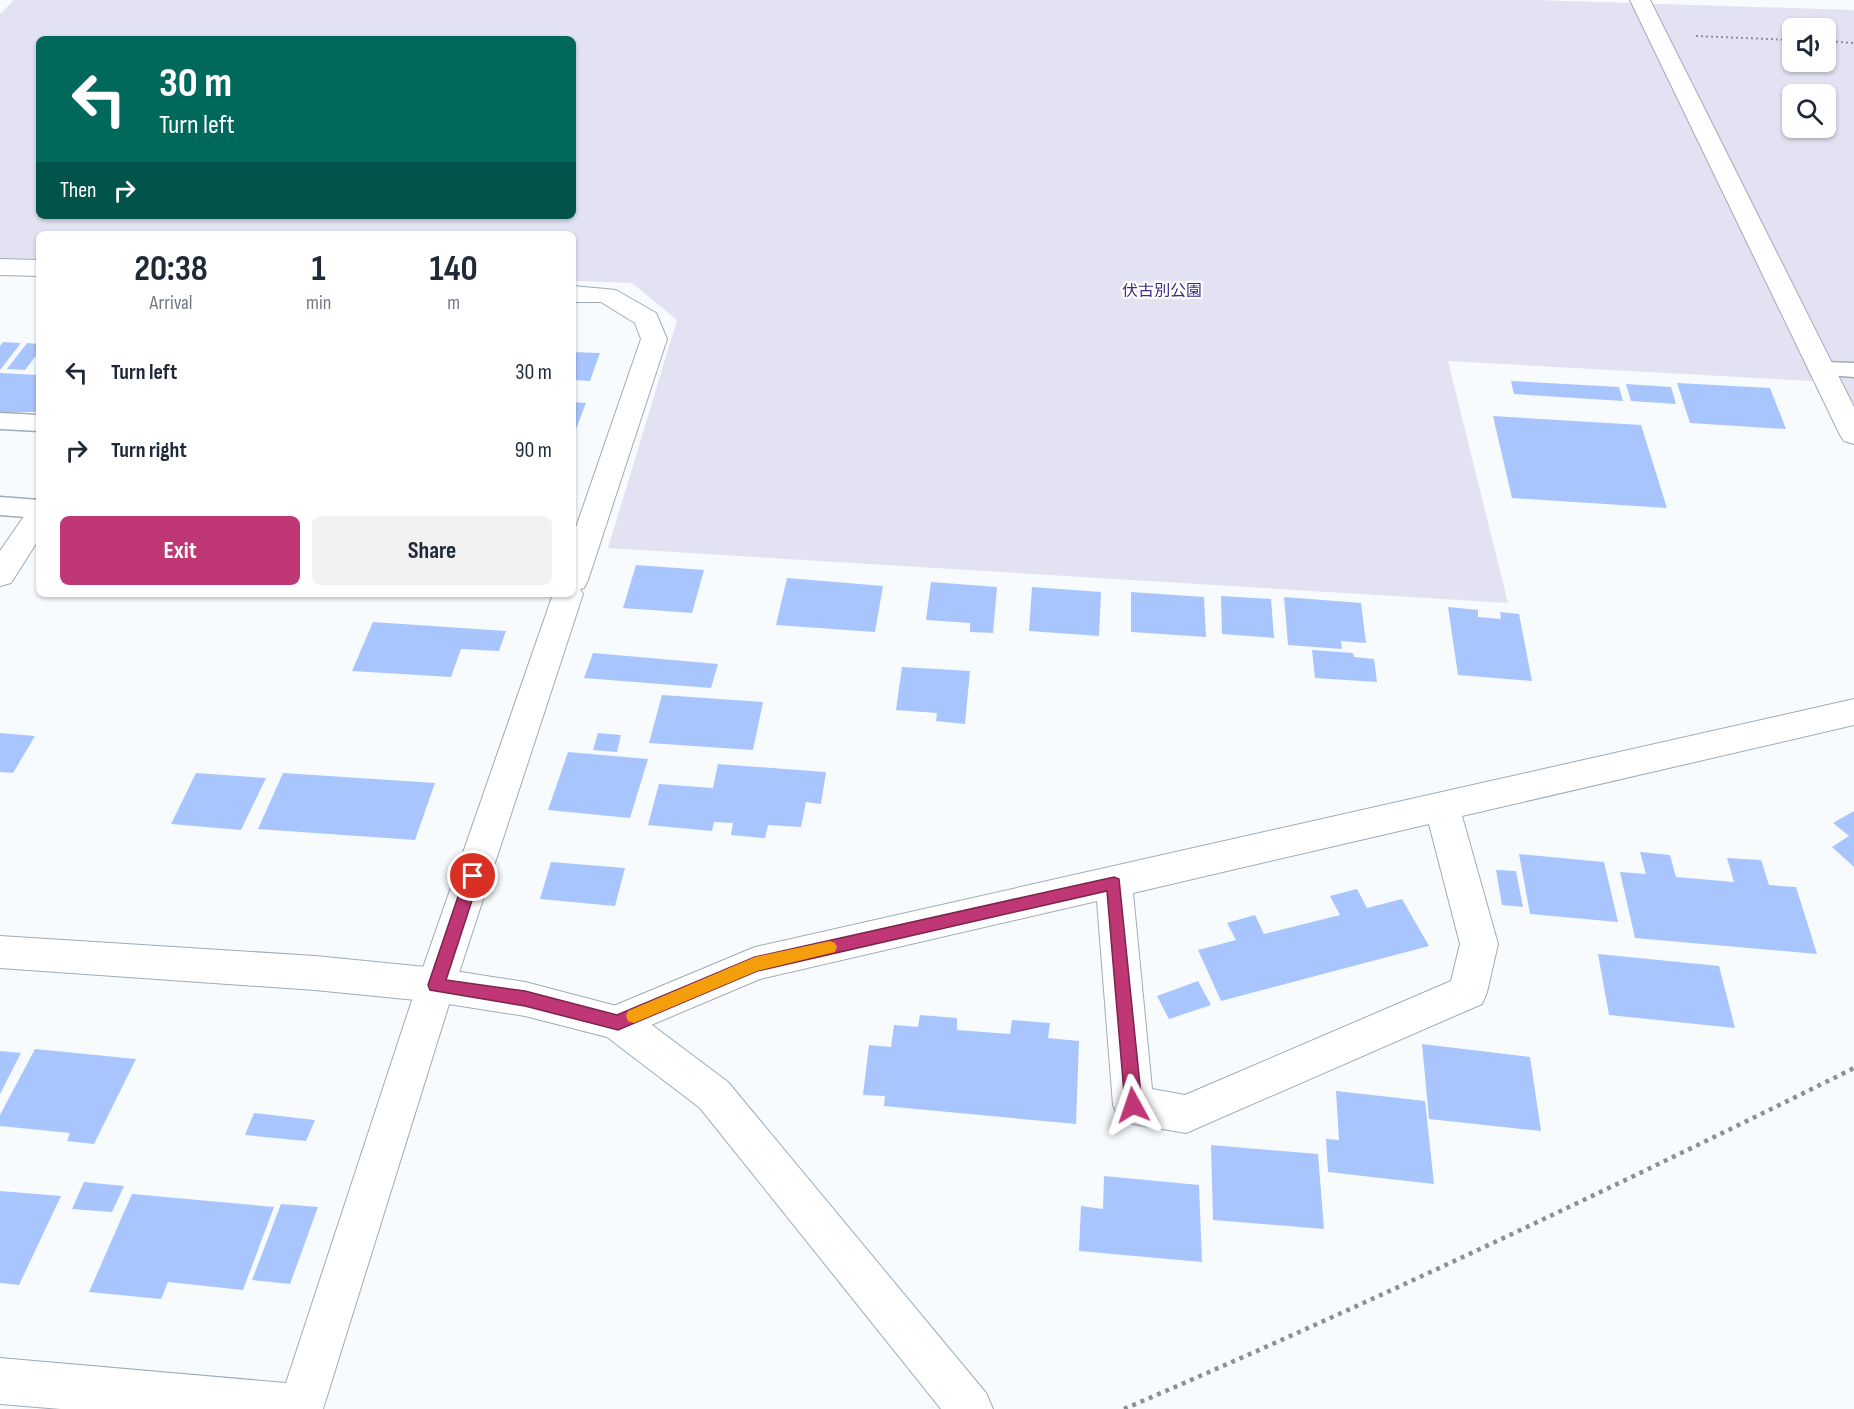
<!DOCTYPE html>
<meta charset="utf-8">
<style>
body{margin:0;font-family:"Sofia Sans Condensed","Noto Sans JP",sans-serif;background:#f2f2f3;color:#1f2937;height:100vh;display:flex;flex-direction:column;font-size:22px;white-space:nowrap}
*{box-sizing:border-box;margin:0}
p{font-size:20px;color:#747a83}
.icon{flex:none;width:33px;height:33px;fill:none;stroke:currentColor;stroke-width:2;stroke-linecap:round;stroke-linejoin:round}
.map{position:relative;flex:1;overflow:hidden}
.details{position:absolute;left:36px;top:231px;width:540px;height:366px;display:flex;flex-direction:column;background:#fff;border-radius:9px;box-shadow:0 2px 4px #0004}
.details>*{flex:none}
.top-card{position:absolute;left:36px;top:36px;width:540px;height:183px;border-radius:9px;box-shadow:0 2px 4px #0004;background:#00695c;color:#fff;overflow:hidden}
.controls{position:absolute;left:1782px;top:18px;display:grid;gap:12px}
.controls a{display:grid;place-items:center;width:54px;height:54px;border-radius:9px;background:#fff;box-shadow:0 2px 4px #0004;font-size:30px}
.pin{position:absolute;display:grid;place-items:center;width:51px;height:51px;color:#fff;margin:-26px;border:3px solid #fff;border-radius:50%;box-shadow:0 2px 6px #0007}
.me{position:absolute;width:66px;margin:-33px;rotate:355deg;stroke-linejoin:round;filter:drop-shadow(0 0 4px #0008)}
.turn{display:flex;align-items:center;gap:21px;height:126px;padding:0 24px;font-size:27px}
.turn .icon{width:78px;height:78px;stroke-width:2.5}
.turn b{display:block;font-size:42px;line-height:51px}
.then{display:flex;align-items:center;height:57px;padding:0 24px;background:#0003;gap:12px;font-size:22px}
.eta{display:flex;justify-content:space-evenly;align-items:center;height:102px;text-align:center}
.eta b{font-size:36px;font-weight:700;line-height:42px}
.primary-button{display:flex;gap:12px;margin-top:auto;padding:12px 24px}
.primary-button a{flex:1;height:69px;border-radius:9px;background:#bf3774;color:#fff;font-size:24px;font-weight:700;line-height:69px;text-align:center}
.primary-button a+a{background:#f2f2f3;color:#1f2937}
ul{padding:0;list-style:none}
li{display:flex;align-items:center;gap:18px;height:78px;padding:0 24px}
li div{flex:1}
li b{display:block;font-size:22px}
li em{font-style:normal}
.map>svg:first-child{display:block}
.green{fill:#e3e2f2;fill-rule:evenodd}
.building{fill:#a9c5fe}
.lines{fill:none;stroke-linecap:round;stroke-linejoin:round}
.lane-casing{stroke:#9eacb6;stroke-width:3}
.street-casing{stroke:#9eacb6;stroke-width:2}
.secondary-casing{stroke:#9eacb6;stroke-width:2}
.path-far1{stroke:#8c9093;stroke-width:2;stroke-dasharray:2 3;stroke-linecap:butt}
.path{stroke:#8c9093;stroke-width:4.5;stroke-dasharray:4 5;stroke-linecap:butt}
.lane{fill:#fff;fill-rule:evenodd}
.street{fill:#fff;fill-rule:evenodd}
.secondary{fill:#fff;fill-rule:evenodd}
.route{fill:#bf3774;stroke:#7c244b;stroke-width:1.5}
.slow{fill:#f59e0b}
.labels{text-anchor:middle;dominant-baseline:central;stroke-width:4.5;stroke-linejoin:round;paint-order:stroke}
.far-park-label{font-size:16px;fill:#3e2a81;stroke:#fff}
</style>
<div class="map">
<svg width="1854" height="1409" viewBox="0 0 1854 1409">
<rect width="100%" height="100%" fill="#f8fbfe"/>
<path class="green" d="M14,0H1536L1854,10V435L1829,382L1448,361L1508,603L608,548L677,320L632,283L573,281V234H39V259L0,258V14ZM1792,28H1826V62H1792ZM39,39H573V216H39ZM1792,94H1826V128H1792Z"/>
<path class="building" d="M3,342L21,343L0,370V346Z
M27,343L39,344V352L25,370L7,369Z
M573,352L600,353L590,381L573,380Z
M0,373L39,375V412H0Z
M1511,381L1619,387L1623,401L1514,394Z
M1677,383L1770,388L1786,429L1690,423Z
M1626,384L1671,387L1676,404L1631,401Z
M573,402L586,403L576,429H573Z
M1493,416L1641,425L1667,508L1512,498Z
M636,565L704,570L692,613L623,608Z
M787,578L883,586L875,632L776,625Z
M931,582L997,587L993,633L970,632V623L926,620Z
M1032,587L1101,592L1099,636L1029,631Z
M1131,592L1204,597L1206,637L1131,632Z
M1221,596L1271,599L1274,638L1222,634Z
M1284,597L1361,603L1366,643L1341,641L1342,649L1288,645Z
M1448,607L1478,610V617L1501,619L1500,612L1519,614L1532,681L1458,675Z
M373,622L506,631L499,651L461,649L451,677L352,671Z
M1312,650L1353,653L1354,657L1374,659L1377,682L1315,678Z
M593,653L718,664L711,688L584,678Z
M902,667L970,671L965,724L936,721L937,713L896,710Z
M662,695L763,702L753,750L649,743Z
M0,733L35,736L13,773L0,772Z
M598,733L621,735L617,752L593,750Z
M568,752L648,759L630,818L548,810Z
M718,764L826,772L821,804L806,802L801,827L768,825L765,838L731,835L733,823L714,822L712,831L648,825L659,784L713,788Z
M196,773L266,778L241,830L171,824Z
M283,773L435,783L415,840L258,829Z
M1854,811V867L1832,847L1849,836L1833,823Z
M1640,852L1670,855L1676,877L1734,882L1727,858L1761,860L1769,885L1796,887L1817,954L1635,938L1620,872L1646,874Z
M1519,854L1604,862L1618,922L1530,914Z
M551,862L625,868L615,906L540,899Z
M1496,870L1516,871L1523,907L1502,905Z
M1357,889L1367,908L1402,899L1429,946L1221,1001L1198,950L1236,940L1227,923L1255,915L1264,934L1340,915L1330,896Z
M1598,954L1719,966L1735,1028L1609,1015Z
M1198,981L1211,1005L1169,1019L1157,996Z
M920,1015L957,1018V1030L1010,1034L1012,1020L1050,1023L1048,1038L1079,1041L1076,1124L884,1106L885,1096L863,1095L869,1045L891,1047L894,1025L918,1027Z
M1422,1044L1530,1057L1541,1131L1429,1119Z
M35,1049L136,1059L94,1144L67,1141L70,1133L0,1126V1115Z
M0,1051L21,1053L0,1094Z
M1336,1091L1425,1101L1434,1184L1328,1172L1326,1139L1339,1140Z
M254,1113L315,1120L306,1141L245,1135Z
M1211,1145L1318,1154L1324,1229L1213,1220Z
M1104,1176L1199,1185L1202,1262L1079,1251L1081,1206L1103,1209Z
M84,1182L124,1186L112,1212L72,1209Z
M0,1191L61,1196L19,1285L0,1283Z
M132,1194L274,1207L243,1290L168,1282L161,1299L89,1292Z
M281,1204L318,1207L290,1284L252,1280Z"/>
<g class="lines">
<defs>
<path id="lane" d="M1823,362L1854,363V377L1815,374L1811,369L1815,364Z
M0,413L39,415V431L0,429Z
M0,497L39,500V518L0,515Z"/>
<path id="street" d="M1630,0H1650L1854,407V444L1844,441L1840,435Z
M0,259L39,260V276L0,275Z
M573,286L616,290L656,313L667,339L588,580L584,588L580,589L583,594L455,985L323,1409H61L0,1404V1358L286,1383L417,985L553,594H573V536L641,339L635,323L601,302H573Z
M39,506V539L11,583L0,586V551L29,509Z
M1854,699V725L1462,816L1498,944L1487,992L1482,1004L1186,1133L1133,1124L1119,1118L1113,1105L1097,901L760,979L618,1039L604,1034L599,1022L604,1010L755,947ZM1429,824L1460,944L1451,981L1185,1095L1152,1089L1133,893Z"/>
<path id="secondary" d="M0,936L315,956L436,968L525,982L632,1010L728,1082L986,1393L993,1409H941L700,1108L607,1037L525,1016L436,1002L315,990L0,968Z"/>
</defs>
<use href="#lane" class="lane-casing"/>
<use href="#street" class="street-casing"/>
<use href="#secondary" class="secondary-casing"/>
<path class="path-far1" d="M1696,36L1792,40
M1826,41L1854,43"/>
<path class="path" d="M1124,1409C1371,1303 1613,1188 1854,1068"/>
<use href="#lane" class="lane"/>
<use href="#street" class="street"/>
<use href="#secondary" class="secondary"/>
</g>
<path class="route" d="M473,870L478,872L480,876L446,980L525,991L617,1015L755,957L1114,877L1119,879L1142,1105L1139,1111L1133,1113L1128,1111L1125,1105L1107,891L757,971L618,1030L525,1006L430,990L428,985L465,876L467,872Z"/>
<path class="slow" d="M830,941L835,943L837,947L835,952L757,971L634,1023L628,1021L626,1016L628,1011L755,957Z"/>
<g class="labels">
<g class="far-park-label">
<text x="1162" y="291">伏古別公園</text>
</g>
</g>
</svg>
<div class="controls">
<a><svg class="icon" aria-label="sound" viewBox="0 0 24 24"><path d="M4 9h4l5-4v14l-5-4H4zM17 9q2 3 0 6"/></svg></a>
<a><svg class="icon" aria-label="search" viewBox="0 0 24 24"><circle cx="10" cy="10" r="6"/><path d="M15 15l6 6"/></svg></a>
</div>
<div class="pin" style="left:473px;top:876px;background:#d93025"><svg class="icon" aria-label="arrive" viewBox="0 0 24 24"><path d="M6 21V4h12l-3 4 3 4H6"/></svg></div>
<svg class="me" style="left:1133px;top:1105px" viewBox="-20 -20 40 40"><path d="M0-17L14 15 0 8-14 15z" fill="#bf3774" stroke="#fff" stroke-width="4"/></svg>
<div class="top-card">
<div class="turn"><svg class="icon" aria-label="left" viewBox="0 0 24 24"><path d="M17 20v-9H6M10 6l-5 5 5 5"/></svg><div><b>30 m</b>Turn left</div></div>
<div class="then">Then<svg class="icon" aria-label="right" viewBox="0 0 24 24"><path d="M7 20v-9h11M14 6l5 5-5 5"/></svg></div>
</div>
<section class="details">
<div class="eta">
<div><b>20:38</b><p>Arrival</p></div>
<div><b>1</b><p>min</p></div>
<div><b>140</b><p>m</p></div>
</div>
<ul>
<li><svg class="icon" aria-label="left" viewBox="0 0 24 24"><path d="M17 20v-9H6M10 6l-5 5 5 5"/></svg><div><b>Turn left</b></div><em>30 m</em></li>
<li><svg class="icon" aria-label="right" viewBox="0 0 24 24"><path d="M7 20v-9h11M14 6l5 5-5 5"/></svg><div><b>Turn right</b></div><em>90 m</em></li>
</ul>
<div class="primary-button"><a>Exit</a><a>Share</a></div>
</section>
</div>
